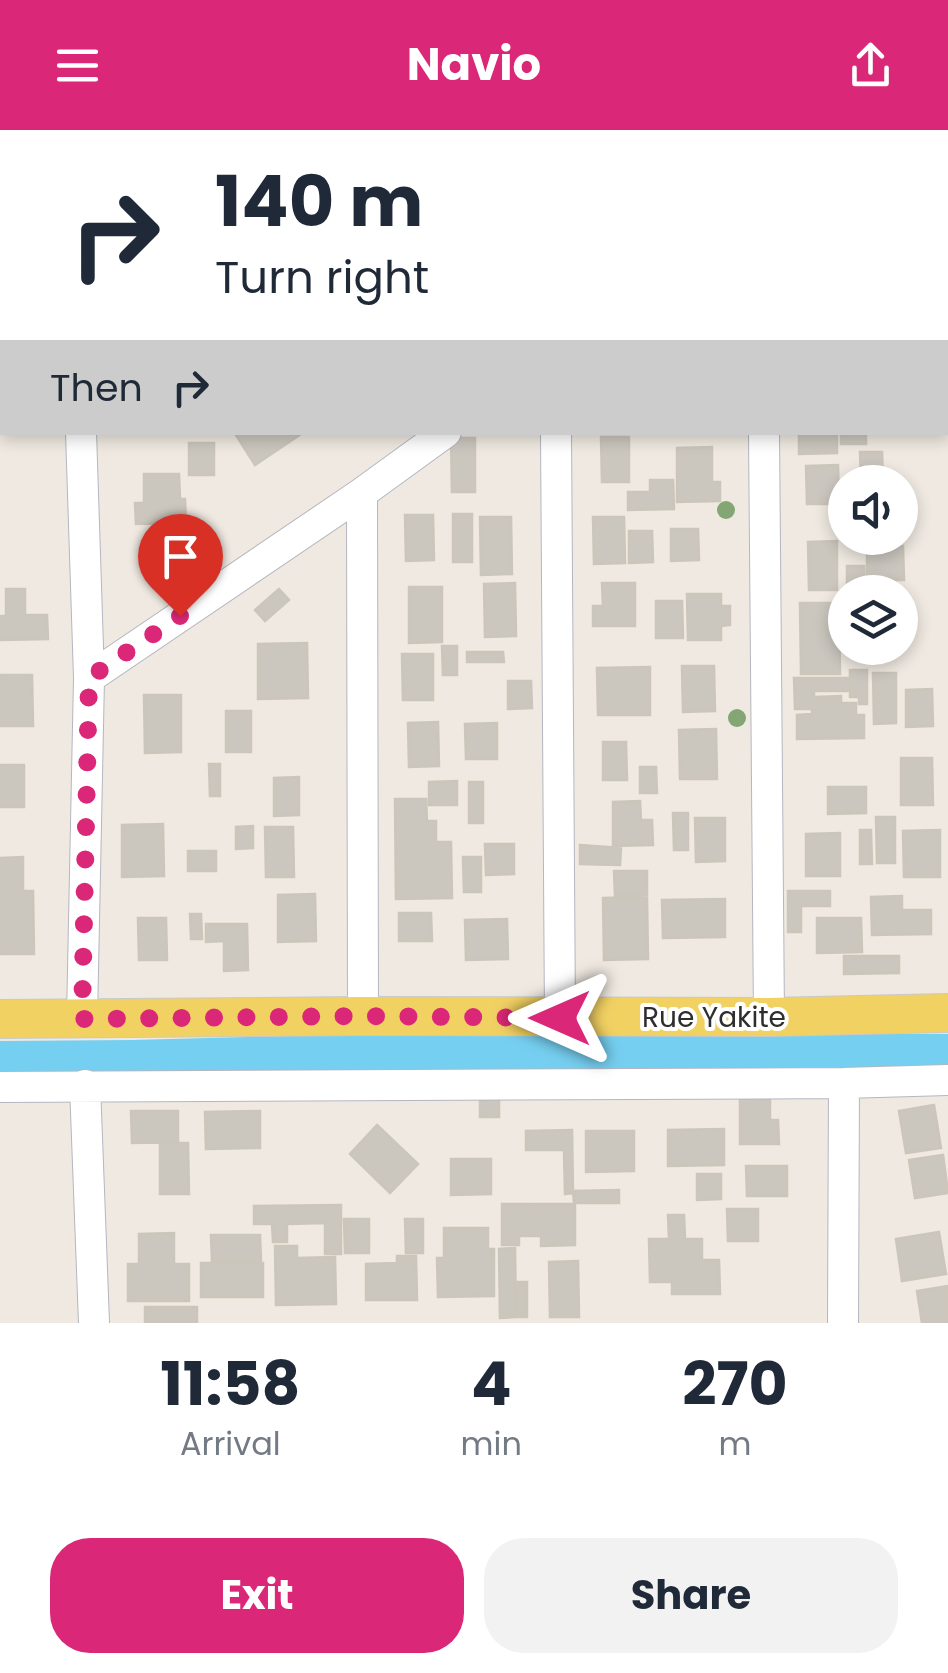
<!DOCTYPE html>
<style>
body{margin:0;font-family:Poppins,sans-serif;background:#f2f2f3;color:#1f2937;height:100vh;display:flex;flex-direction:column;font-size:38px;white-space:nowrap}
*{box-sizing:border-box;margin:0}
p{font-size:32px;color:#747a83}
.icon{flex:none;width:55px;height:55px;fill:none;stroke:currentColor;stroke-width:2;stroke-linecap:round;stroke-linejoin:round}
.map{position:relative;height:1193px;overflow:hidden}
.panel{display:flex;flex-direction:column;background:#fff;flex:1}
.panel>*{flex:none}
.top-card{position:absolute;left:0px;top:0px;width:950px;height:305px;box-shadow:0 5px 15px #0003;background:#fff;color:#1f2937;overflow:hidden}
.fabs{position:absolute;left:828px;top:335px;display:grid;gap:20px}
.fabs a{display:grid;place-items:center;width:90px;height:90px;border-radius:50%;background:#fff;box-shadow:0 5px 15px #0003;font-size:50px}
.pin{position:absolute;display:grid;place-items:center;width:85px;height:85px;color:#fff;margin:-102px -42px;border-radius:50% 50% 50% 0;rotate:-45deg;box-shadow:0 0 10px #0007}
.pin .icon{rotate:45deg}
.me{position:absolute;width:110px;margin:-55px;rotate:270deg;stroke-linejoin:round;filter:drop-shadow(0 0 8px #0008)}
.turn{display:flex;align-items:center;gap:35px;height:210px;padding:0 50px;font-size:45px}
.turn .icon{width:130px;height:130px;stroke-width:2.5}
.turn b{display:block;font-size:70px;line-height:85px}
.then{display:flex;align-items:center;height:95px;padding:0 50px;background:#0003;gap:20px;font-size:38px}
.eta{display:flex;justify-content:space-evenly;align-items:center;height:170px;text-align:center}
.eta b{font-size:60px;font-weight:700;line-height:70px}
.action{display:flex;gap:20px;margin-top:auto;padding:20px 50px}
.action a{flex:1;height:115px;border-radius:40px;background:#db2777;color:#fff;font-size:40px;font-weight:700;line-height:115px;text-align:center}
.action a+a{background:#f2f2f3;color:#1f2937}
header{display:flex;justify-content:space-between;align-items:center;height:130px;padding:0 50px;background:#db2777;color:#fff;font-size:45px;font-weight:700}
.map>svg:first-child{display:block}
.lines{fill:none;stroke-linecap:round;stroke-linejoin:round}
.river{stroke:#75cff0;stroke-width:40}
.building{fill:#cbc7bf;stroke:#cbc5ba;stroke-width:2.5}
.minor-casing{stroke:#b4b7c1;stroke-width:32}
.major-casing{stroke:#c9c9c9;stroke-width:40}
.minor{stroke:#fff;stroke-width:30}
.major{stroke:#f2d163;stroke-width:38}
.tree{fill:#84a574}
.route{stroke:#db2777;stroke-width:18;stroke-dasharray:0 32.4}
.labels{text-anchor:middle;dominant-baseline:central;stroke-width:8;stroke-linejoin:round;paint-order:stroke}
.street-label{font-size:28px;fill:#2e2e2e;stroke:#fff}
</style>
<header><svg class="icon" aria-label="menu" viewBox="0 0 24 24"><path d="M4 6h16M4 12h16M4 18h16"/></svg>Navio<svg class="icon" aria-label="share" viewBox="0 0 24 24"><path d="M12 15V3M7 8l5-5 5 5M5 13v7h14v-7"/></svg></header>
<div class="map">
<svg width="948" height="1193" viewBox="0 0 948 1193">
<rect width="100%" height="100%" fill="#efe9e1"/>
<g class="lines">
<path class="river" d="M0,931L133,930L365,924H948"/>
</g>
<path class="building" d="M234,302H304L255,335Z
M799,302H837V323L799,324Z
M841,302H866V314H841Z
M601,307H629V352H602Z
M451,308H475V362H452Z
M189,313H214V345H189Z
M712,317V352H720V371L677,372V318Z
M860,322H882L883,352H861Z
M838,335L839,374H807L806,336Z
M144,344H179L180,369H185L186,393L136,394L135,373H144Z
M650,350H673L674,379L628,380V362H650Z
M453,384H472V432H453Z
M405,385H433L434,430L406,431Z
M480,387H511L512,444L481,445Z
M593,387H624L625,433L594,434Z
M671,399H698L699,430L671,431Z
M629,401H652L653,432L629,433Z
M867,408H897V416H903L904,450H895V458H876L875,450H867Z
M837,411V460H809L808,412Z
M847,436H864L865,462H847Z
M515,453L516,506L485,507L484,454Z
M602,453H635V496H593V476H603Z
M409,457H442V512L409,513Z
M6,459H25V485H47L48,509L0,510V486H6Z
M279,459L289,470L265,491L255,480Z
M687,464H721V476H730V495L721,496V510H688Z
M656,471H682L683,508H656Z
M800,473H839L840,544H801Z
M307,513L308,568L258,569V514Z
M442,516H457V545H443Z
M467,522H503L504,532H467Z
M402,524H433V570H403Z
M682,536H714L715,581L683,582Z
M650,537V585H598L597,538Z
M850,540H867V574H859V567H850Z
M873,543H896V593L874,594Z
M0,545H32L33,596H0Z
M794,548H850V561H814V567L841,566V573H856V585H864V608L797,609V585L812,584V579H795Z
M508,551H531L532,578L508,579Z
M932,559L933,596L906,597V560Z
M144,565H181V622L145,623Z
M226,581H251V622H226Z
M438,592L439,636L409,637L408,593Z
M497,593V629H466L465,594Z
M716,599L717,649H680L679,600Z
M603,612H626L627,650H603Z
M901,628H932L933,675H901Z
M209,634H220V666H210Z
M0,635H24V677H0Z
M640,637H656L657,663H640Z
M299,647V685L274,686V648Z
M457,651V675H429V652Z
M469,652H483V693H469Z
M828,657H866V683L828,684Z
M395,669H426L427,691H436V712H451L452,768L396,769Z
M640,671L641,690H652L653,715L613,716V672Z
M673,683H688V720H674Z
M876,687H895V733H877Z
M695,688H725V731L696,732Z
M163,694L164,746L122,747V695Z
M253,696V718L236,719V697Z
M265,697H293L294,747H266Z
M860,700H871L872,734H860Z
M940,700V747H904L903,701Z
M840,703V746H806V704Z
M485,714H514V744L486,745Z
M580,715L621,718L620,735L580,734Z
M188,721H216V741H188Z
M23,727V761H33L34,824H0V728Z
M463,727H481V762H464Z
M614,741H647V765L615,766Z
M788,761H830V776H801V802H788Z
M315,764L316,811L278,812V765Z
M902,766V780H931V804L872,805L871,767Z
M647,767L648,829L604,830L603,768Z
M725,769V807L663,808L662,770Z
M399,783H431L432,811H399Z
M190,784H201L202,809H191Z
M138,788H166L167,830H139Z
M817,788H861L862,822L817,823Z
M507,789L508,829L466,830L465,790Z
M206,794H247L248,840L224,841V811L206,812Z
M844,826H899V843L844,844Z
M480,958H499V987H480Z
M770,965V990H778L779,1014H740V966Z
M934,975L941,1018L906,1023L899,981Z
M131,981H178V1012L132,1013Z
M260,981V1018L206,1019L205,982Z
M377,995L418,1034L390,1063L350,1024Z
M724,999V1035L668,1036V1000Z
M572,1000L573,1063L565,1064L564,1020H526V1001Z
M586,1001H634V1041L586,1042Z
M160,1013H188L189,1064H160Z
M943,1025L948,1063L915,1068L909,1030Z
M451,1029H491V1064L451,1065Z
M746,1036H787V1066H747Z
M697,1044H721V1069L697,1070Z
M619,1060V1073H574L573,1061Z
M502,1074H533V1106H519V1115H502Z
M533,1074H575V1115L541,1116V1106H533Z
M341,1075V1124H325V1093L287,1094V1112H273L272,1094H254V1076Z
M727,1079H758V1111H728Z
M668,1085H684L685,1109H702V1130H719L720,1164H672V1152H650L649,1109H669Z
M344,1089H369V1123H345Z
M405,1089H423V1123H406Z
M444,1098H488V1119H494V1166L438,1167L437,1128H444Z
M939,1102L946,1144L902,1151L896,1109Z
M174,1103V1134H189V1171H128V1134H139V1104Z
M211,1105H260L261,1131L212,1132Z
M275,1116H297V1128L335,1127L336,1174L276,1175Z
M515,1118L516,1187L500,1188L499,1119Z
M397,1126H416L417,1170H366V1134L397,1133Z
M578,1131L579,1187H550L549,1132Z
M201,1133H263V1167H201Z
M515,1152H527V1187H516Z
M948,1156V1193H922L917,1161Z
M145,1177H197V1193H145Z"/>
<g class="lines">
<defs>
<path id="minor" d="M73,0V2
M516,0L538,2
M566,2L567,0
M883,2L887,0
M81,302L89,548L82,889
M556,302L560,888
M764,302L769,887
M362,363L363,886
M89,548L362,363L446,302
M85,955L94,1193
M0,957L844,953L948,950
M843,1193L844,953"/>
<path id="major" d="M0,889L363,886L769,887L948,883"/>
</defs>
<use href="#minor" class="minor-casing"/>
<use href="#major" class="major-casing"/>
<use href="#minor" class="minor"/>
<use href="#major" class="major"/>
</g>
<g class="tree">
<circle cx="726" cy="380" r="9"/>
<circle cx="737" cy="588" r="9"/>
</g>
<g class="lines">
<path class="route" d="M180,486L89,548L82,889L363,886L560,888"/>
</g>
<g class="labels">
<g class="street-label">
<text x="714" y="887">Rue Yakite</text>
</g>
</g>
</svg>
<div class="fabs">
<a><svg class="icon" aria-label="sound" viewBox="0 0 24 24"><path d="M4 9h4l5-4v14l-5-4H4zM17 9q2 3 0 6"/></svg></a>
<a><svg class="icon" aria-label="layers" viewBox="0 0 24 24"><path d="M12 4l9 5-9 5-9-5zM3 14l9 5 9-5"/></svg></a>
</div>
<div class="pin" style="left:180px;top:486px;background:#d93025"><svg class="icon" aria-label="arrive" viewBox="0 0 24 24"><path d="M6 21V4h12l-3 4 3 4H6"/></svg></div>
<svg class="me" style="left:560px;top:888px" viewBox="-20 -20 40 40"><path d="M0-17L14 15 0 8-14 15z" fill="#db2777" stroke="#fff" stroke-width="4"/></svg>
<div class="top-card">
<div class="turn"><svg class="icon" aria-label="right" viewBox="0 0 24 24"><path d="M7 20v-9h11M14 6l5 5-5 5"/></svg><div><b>140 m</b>Turn right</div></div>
<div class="then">Then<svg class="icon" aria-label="right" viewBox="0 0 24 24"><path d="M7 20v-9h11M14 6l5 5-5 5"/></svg></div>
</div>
</div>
<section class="panel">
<div class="eta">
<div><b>11:58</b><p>Arrival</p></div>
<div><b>4</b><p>min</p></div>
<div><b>270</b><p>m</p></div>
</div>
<div class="action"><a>Exit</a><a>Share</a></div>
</section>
